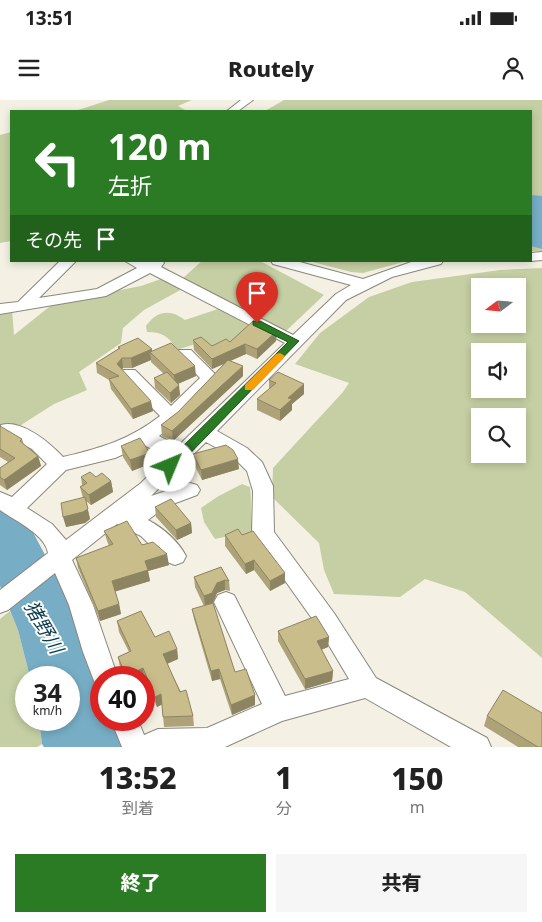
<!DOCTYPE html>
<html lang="ja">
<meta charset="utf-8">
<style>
body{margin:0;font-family:"Noto Sans","Noto Sans JP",sans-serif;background:#f6f6f6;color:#222;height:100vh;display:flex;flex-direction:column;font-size:19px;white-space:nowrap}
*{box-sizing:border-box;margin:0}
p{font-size:16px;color:#767676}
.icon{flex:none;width:28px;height:28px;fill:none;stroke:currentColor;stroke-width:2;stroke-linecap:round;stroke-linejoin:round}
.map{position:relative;height:647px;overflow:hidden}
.drawer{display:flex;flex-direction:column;background:#fff;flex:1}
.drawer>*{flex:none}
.banner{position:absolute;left:10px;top:10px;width:522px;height:152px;border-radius:0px;box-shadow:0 2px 8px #0003;background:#2b7a24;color:#fff;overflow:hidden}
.needle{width:32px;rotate:254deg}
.buttons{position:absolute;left:471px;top:178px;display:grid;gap:10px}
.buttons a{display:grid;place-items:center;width:55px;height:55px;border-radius:0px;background:#fff;box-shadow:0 2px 8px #0003;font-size:25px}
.speed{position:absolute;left:15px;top:566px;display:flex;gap:10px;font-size:25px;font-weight:700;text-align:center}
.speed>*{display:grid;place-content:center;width:65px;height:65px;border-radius:50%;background:#fff;box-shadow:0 2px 8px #0003;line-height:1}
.speed small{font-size:12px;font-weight:400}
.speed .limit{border:8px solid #d22;background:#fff;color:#111}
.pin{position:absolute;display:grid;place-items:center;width:42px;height:42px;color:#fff;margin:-51px -21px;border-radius:50% 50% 50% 0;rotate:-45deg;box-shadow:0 0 5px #0007}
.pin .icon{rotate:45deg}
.me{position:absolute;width:55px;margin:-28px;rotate:45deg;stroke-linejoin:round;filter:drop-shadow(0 0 4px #0008)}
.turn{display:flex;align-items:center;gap:18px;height:105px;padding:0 15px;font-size:22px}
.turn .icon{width:65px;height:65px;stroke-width:2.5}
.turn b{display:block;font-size:35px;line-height:42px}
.then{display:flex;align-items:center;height:48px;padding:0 15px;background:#0003;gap:10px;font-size:19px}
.eta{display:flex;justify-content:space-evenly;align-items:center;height:85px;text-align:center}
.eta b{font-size:30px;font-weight:800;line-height:35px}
.button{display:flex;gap:10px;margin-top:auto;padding:10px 15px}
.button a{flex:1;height:58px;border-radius:0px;background:#2b7a24;color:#fff;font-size:20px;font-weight:800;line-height:58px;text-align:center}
.button a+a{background:#f6f6f6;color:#222}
.status{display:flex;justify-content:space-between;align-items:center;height:35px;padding:0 25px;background:#fff;direction:ltr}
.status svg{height:14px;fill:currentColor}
header{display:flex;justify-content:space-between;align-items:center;height:65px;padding:0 15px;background:#fff;font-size:22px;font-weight:800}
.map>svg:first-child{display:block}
.green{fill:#c5cfa3;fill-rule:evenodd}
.water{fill:#77aec6}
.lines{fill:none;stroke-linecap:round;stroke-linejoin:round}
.minor-casing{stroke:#8a877c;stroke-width:2}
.minor{fill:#fff;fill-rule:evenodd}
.wall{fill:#aea378}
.shaded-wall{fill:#8d8462}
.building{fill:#cabd8c;stroke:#8d8462}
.route{fill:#2b7a24;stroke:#1c4f17}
.slow{fill:#f59e0b}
.labels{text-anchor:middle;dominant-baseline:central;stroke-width:4;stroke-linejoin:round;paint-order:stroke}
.near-water-label{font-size:19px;font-style:italic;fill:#0d3e50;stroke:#fff}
</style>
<div class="status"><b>13:51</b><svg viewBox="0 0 49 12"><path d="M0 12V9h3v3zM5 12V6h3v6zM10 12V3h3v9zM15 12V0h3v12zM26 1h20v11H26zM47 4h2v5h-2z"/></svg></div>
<header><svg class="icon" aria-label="menu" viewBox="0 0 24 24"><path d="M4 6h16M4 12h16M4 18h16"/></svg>Routely<svg class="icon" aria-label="person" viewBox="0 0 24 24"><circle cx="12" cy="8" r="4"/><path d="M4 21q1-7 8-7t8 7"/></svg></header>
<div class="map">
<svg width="542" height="647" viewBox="0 0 542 647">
<rect width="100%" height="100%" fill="#f4f1e4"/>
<path class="green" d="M109,0H192L178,6L187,11H75Z
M284,0H542V151H531V11H265Z
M11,32V141L0,143V35Z
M202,161H260L324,195L286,231L183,178Z
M309,161H407L363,173L351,172Z
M542,168V558L465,492L425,479L400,497L334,494L324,470L319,443L272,397L273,368L343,292L349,283L295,264L320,233L369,197L412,182L500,170ZM480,186H518V224H480ZM480,251H518V289H480ZM480,316H518V354H480Z
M161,179L184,188L144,210L123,228L121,243L79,272L87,290L54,304L18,327L0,335V210L12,209L14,235L54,203L104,190L115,191L141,186Z
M221,208L255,228L215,250L199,243L176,250C170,236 161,232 147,232L146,226C157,210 171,209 185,220Z
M242,384L250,387C252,402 249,422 255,435L229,436L215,439L204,422L201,408L217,397Z
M10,511L18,530L30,577L26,578V620H39L42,644L37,647H0V519Z"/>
<path class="water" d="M531,95L542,96V149L531,146Z
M0,407L28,423L60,483L101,584V620H116L127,647H44L42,644L39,620H69V578L30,577L18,530L0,486Z"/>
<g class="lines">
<defs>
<path id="minor" d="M241,0H253L238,11H227Z
M542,152V160L531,161V153Z
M60,161H76L39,198L97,189L137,168L125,161H163L164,163L161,167L293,235L336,194L351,185L273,164L271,161H296L363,179L414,161H443L441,164L392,177L346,200L217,331L247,348L262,362L273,386L274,432L334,513L376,578L487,638L491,647H451L365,598L282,621L225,647H122L111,620H138L144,635L158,629L207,628L262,604L214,502L218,495L226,492L234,495L285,596L349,579L318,527L252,434L253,391L247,371L233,357L206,342L151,396L190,383L197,385L200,390L197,395L165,407L148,420C163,428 178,441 186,456L183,462L175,465L167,462L141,436L117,424L72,460L93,505L118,578H101V588L96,586L83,552L69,505L55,473L8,510L0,513V490L48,453C46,435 14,420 0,410V392L12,397L47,364L32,349L1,333V325C22,319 50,343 63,357C101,348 129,340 160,316L123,278L120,274L123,270H135L171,306L200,278L177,254L179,250H191L219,278L178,321L159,336L178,346L285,243L150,173L106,196L0,214V204L18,202ZM144,345L167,357L141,383L66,440L52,424L27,408L66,370L115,358Z"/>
</defs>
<use href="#minor" class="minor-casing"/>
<use href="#minor" class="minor"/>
</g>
<path class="wall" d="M277,231L276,241L257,259L246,254L230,261L243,276L173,341L162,336L161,325L178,312L224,264L212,269L194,250L193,240L212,246Z
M118,247L152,249V251L196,276L178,284L180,295L171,303L155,288L154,278L164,274L151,262V260L132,268H123L122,270L153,311L133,319L111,289L109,280L97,273L96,263L118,249Z
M269,280L304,294L292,304V310L280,321L257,310V299L269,289Z
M0,327L22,339L24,345L38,356L41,366L7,390L0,385V368L8,362L0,357Z
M121,346L152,363L132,371L123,357Z
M193,354L239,369L202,380L194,364Z
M81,377H96L111,381L113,392L91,405L86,401L90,419L85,423L66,427L83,398L80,387L82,385Z
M155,407L191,423L192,433L177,440L156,417Z
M104,431L142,445L169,465L148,471L150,481L115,491L119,504L121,514L100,521L78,468L76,458L109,446L107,441Z
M225,435H242L285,473V483L270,491L254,470L246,474L225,446Z
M221,467L229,481L230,491L225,490L217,493L213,503L235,572L255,595V605L232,615L220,579L212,581L194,519L192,509L204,506L195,487L194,477Z
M117,521L155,537L177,549L178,559L167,564L193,616L194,626L164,627L162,604L157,607L144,578H125L120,567L118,557L129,552L119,532Z
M278,531L329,537L328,547L321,550L333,571L332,581L305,589L278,541Z
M487,616L542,647H518L484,626Z"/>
<path class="shaded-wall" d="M277,231L276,241L257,259V249Z
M245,244L246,254L212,269V259Z
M152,249V254L150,252L151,260L132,268L131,258Z
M122,258L123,268L118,274L117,264Z
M195,266L196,276L175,285L174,275Z
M243,266V276L173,341L172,331Z
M304,284V294L292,304V310L280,321V310L288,298Z
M179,285L180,295L171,303L170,293Z
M151,301L153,311L133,319L131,309Z
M150,353L152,363L132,371L130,360Z
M38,356L41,366L7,390L4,380Z
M238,359L239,369L202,380L201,370Z
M111,381L113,392L91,405L89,395Z
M85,397L90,419L85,423L66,427L63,417Z
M191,423L192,433L177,440L176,430Z
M167,454L169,465L148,471L150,481L114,492L112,481L145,461Z
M254,460V470L246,474L245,464Z
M285,473V483L270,491V481Z
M225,480V490L217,493L213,503L205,506L204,496L217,483Z
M119,504L121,514L100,521L98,511Z
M329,537L328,547L316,552L317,541Z
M177,549L178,559L164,565L163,554Z
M143,568L144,578V579V578H127L126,576Z
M219,569L220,579L212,581L211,571Z
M333,571L332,581L305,589V579Z
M161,594L163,604L157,607L155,597Z
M255,595V605L232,615L231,605Z"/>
<path class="building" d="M253,221L277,231L257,249L245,244L212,259L193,240L201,237L212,246L226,239L230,242Z
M138,238L152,249L131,258H122L117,264L151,301L131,309L109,279L119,276L96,263L120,248L118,247Z
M171,243L195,266L174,275L150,252Z
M228,260L243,266L172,331L161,325L178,312Z
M167,272L179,285L170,293L154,278Z
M278,272L304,284L288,298L292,299L280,310L257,299L276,283L269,280Z
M0,326L22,339L20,341L38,356L4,380L0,377V368L15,358L0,349Z
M140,338L150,353L130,360L121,346Z
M226,345L233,350L238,359L201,370L193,354Z
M90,372L96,377L102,373L111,381L89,395L80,387L87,383L81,377Z
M85,397L88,409L83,412L63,417L61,403Z
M171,399L191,423L176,430L155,407Z
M127,421L142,445L153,442L167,454L145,461L148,470L112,481L119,504L98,511L76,458L113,444L104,431Z
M238,429L242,435L253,431L285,473L270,481L254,460L245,464L225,435Z
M221,467L229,481L225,480L217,483L212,493L204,496L194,477Z
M213,503L235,572L246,569L255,595L231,605L219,569L211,571L192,509Z
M141,511L155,537L169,531L177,549L163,554L180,592L186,590L193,616L163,617L161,594L155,597L143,568L126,576L118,557L131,551L117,521Z
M316,516L329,537L317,541L333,571L305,579L278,531Z
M503,590L542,613V647H538L487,616Z"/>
<path class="route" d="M253,221H260L299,241L175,369H166L164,366L166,363L288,242L253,225Z"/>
<path class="slow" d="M280,253L285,256L283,259L253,290H245V285L276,254Z"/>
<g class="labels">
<g class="near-water-label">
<text transform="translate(44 527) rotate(60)">猪野川</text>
</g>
</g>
</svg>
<div class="buttons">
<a><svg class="needle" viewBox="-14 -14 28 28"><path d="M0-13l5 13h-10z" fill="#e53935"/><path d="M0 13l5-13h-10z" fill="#767676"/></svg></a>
<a><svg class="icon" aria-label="sound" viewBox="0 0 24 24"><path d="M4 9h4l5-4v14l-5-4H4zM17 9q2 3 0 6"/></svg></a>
<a><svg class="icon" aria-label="search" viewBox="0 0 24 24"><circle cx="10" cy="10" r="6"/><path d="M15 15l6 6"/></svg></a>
</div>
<div class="speed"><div>34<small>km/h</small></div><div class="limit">40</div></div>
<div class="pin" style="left:257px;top:223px;background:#d93025"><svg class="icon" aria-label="arrive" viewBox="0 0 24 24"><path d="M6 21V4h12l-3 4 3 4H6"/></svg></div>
<svg class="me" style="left:170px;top:366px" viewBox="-20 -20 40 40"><circle r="19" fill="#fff"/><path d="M0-13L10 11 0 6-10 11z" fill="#2b7a24"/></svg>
<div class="banner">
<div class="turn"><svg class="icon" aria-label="left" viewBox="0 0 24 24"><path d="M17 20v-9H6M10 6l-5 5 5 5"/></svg><div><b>120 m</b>左折</div></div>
<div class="then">その先<svg class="icon" aria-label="arrive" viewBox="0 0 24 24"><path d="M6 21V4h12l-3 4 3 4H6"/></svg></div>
</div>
</div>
<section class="drawer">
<div class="eta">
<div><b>13:52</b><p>到着</p></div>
<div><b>1</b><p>分</p></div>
<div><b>150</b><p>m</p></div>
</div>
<div class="button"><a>終了</a><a>共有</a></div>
</section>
